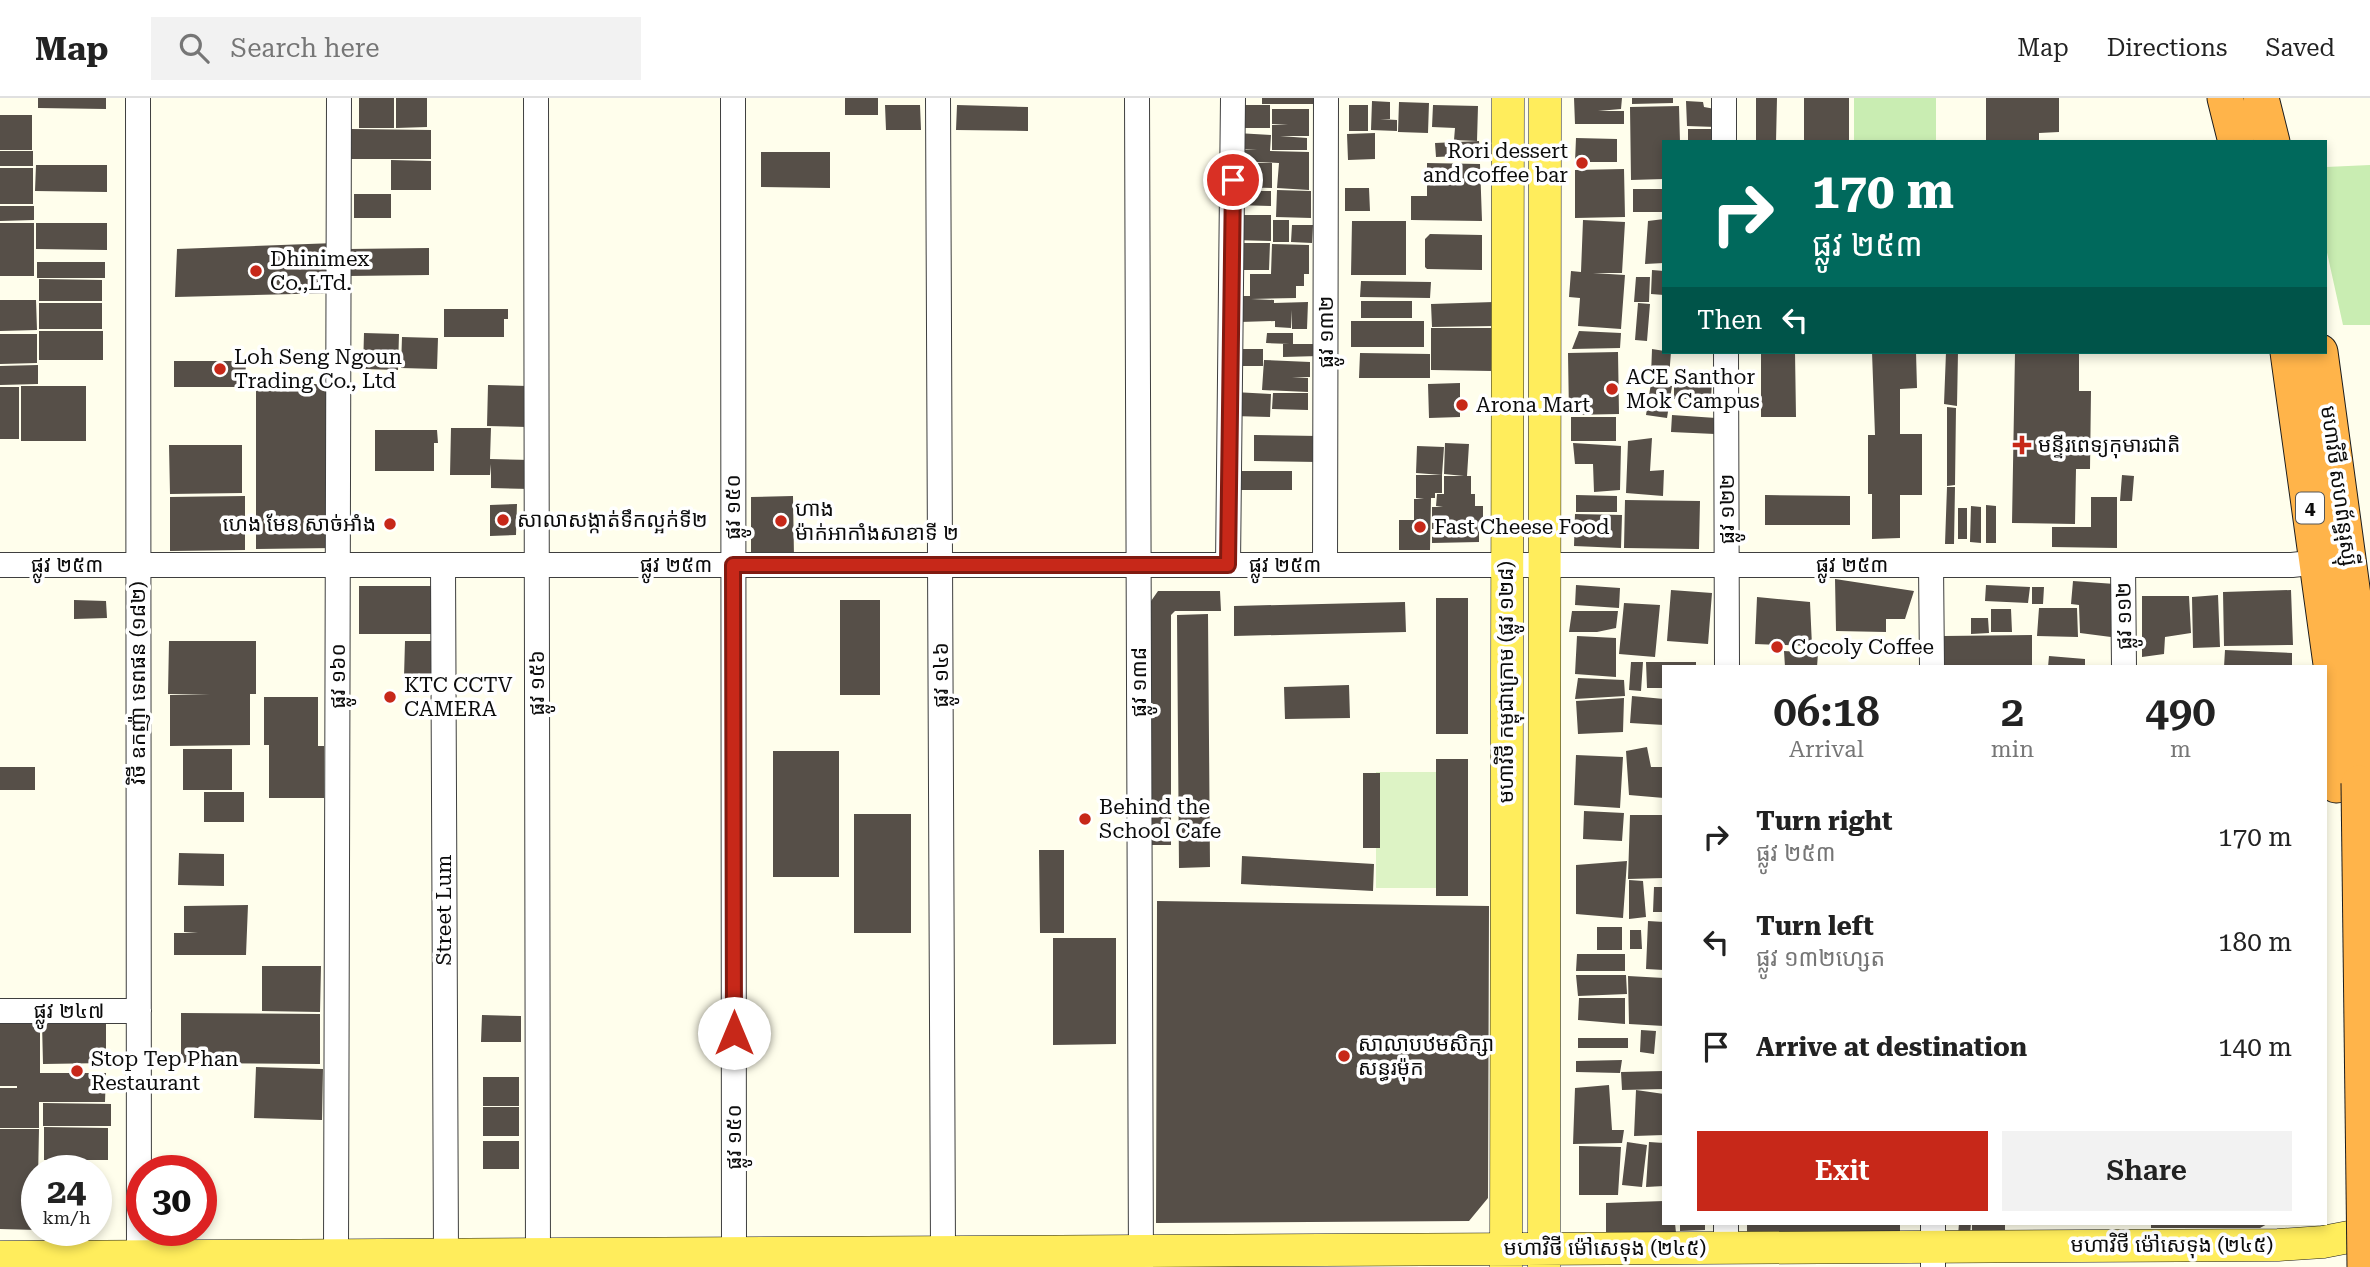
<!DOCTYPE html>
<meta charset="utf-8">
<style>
body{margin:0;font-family:"Roboto Serif","Noto Sans Khmer",serif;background:#f2f2f2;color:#222;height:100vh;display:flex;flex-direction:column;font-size:26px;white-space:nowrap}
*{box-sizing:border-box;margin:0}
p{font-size:23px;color:#767676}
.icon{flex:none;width:38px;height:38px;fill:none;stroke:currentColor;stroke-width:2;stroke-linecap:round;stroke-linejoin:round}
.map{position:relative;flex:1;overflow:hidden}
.drawer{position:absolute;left:1662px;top:567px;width:665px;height:560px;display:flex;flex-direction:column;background:#fff;border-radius:0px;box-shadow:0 4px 10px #0003}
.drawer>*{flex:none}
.guide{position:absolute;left:1662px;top:42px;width:665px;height:214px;border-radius:0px;box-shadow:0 4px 10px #0003;background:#00695c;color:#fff;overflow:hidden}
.speed{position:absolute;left:21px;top:1057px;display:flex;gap:14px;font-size:35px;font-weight:700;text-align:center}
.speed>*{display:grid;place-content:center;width:91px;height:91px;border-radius:50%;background:#fff;box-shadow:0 4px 10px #0003;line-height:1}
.speed small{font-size:18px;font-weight:400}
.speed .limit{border:10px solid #d22;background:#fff;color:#111}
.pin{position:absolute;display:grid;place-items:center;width:60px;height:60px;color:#fff;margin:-30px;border:4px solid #fff;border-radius:50%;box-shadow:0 2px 7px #0007}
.me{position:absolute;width:77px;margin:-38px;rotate:0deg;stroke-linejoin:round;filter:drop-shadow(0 0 5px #0008)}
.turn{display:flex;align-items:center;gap:24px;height:147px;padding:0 35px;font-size:32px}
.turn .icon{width:91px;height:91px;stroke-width:2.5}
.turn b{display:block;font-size:49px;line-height:60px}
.then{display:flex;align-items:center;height:66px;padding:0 35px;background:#0003;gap:14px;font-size:26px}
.eta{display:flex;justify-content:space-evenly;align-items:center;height:119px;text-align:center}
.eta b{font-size:42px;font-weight:600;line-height:49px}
.primary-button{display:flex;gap:14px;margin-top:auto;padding:14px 35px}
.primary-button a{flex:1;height:80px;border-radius:0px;background:#c72819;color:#fff;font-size:28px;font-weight:600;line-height:80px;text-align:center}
.primary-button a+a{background:#f2f2f2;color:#222}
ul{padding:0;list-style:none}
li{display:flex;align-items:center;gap:21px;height:105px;padding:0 35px}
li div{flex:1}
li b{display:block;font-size:26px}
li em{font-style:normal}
header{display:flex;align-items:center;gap:42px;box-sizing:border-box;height:98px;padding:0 35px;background:#fff;border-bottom:2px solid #e0e0e0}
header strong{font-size:33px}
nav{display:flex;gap:38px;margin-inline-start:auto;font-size:24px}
.search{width:490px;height:63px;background:#f2f2f2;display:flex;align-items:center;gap:18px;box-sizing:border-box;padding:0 24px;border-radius:0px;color:#767676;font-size:26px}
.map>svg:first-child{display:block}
.green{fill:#c9edb2}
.pitch{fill:#ddf3c5}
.building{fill:#564f48}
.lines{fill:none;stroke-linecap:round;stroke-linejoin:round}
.minor-casing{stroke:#3f3f3f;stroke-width:26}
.major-casing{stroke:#1d1d1d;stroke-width:33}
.highway-casing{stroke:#1d1d1d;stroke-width:37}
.minor{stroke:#fff;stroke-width:24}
.major{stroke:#ffed5c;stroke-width:32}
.highway{stroke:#ffb44a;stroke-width:35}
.highway-bridge-casing{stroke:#1d1d1d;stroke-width:37;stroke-linecap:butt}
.highway-bridge{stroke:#ffb44a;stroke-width:35}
.route-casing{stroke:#811a10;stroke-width:18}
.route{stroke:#c72819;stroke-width:12}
.poi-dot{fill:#c72819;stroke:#fff;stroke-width:2.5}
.labels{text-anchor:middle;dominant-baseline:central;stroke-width:7;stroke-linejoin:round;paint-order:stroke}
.shield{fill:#fff;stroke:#555;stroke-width:2}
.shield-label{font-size:19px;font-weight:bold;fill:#0c0c0c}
.poi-label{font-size:21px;fill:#0c0c0c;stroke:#fff;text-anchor:start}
.street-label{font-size:21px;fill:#0c0c0c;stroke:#fff}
</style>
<header>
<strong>Map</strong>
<div class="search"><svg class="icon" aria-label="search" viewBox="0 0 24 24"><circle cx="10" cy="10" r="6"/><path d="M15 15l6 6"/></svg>Search here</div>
<nav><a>Map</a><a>Directions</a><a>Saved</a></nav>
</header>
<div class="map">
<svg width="2370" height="1169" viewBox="0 0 2370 1169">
<rect width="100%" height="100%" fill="#fffeec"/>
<path class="green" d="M1854,0H1936V44H1854Z
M2370,67V227H2343L2326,150V69Z"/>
<path class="pitch" d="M1376,674H1436V790H1376Z"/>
<path class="building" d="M38,0H106V11L38,10Z
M359,0H394V30H359Z
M396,0H427V29L396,30Z
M845,0H878V17H845Z
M1262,0H1318V6H1262Z
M1574,0H1622L1621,11L1598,13H1624V26H1575Z
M1632,0H1673V5L1632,6Z
M1756,0H1777L1776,44H1756Z
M1804,0H1849V44H1804Z
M1986,0H2059V34L2039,35V44H1986Z
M1372,3L1390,4V21H1380L1397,22V33L1371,32Z
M1686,3L1703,4L1704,9L1715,11L1716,29L1687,28Z
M1399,4L1429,5L1428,35L1398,34Z
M885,7H920L921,32H886Z
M957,7L1028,9V33L956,32Z
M1242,7H1270V30H1242Z
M1349,7H1368V33H1349Z
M1433,7L1478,8L1477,43L1454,42L1455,30L1432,29Z
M1679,8L1680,44H1664V81L1631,82L1630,9Z
M1272,11H1309V38H1280L1307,40V52H1272V27L1288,26H1272Z
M0,17H32V52H0Z
M351,31L431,32V61H351Z
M1688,31H1714L1715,43L1688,44Z
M1237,35L1271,37L1270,53L1309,54V92L1277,90L1279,65L1236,63L1237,52H1257L1236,51Z
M1375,35V61L1348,62L1347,36Z
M1576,40L1617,41V64H1575Z
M1479,43L1480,57L1436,59L1435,45Z
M0,53H33V68H0Z
M761,54H830V90L761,89Z
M391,62L431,63V92H391Z
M1237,65H1272V90L1236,89Z
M1427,65L1480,66L1482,123L1411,122V98H1427Z
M36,67H107V94L35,93Z
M0,70H33V106H0Z
M1624,71L1625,119L1575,120V72Z
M1345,90H1369L1370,113H1345Z
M1633,91H1664V114H1633Z
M1277,92L1311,93V120L1276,119Z
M1234,93H1271V108L1234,107Z
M354,96H391V120H354Z
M0,108H34V122L0,123Z
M1233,117H1271V143L1233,142Z
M1664,121V165L1645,166L1648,123Z
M1273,122H1289V144H1273Z
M1583,122L1625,124L1622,175H1593L1625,177L1621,231L1578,228L1580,200L1569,199L1571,173L1581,174Z
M1352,123H1406V177H1351Z
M0,125H34V178H0Z
M36,125H107V152L36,151Z
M1292,127H1313L1312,145L1291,144Z
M1430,136L1482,137V172L1427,171L1425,169V141Z
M335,145L336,195L175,199L177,151Z
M1235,145H1270L1269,172H1235Z
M1272,146L1309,147V176H1304V188H1296V200L1251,201L1274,202V205L1308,204L1307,231H1292V212L1291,230L1275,229V223L1240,224V198H1250V176H1271Z
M429,150V177L349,178L348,151Z
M37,164H105V180H37Z
M1652,172L1664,173V197L1651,196Z
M1636,179H1650L1649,204H1634Z
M39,181L102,182V203H39Z
M1361,183L1431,184L1430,200L1360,199Z
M0,202H36L37,232L0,233Z
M1361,203H1412V220H1361Z
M1494,204L1495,228L1432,229L1431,206Z
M39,205H102V231H39Z
M1638,205L1650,206L1647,243L1635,242Z
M444,211H508V221H504V239H444Z
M1351,223H1424V249H1351Z
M1431,230H1493L1492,273L1431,272Z
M39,233H103V262H39Z
M1579,233L1621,235L1620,250L1572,251Z
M364,235L399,236L398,272L363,271Z
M1267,235H1293V246H1319V258L1283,259V246H1290L1266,245Z
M0,236H37V265L0,266Z
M402,239L438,240L437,271L401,270Z
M1234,251H1263V268H1234Z
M1652,251L1671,254L1669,279L1651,278Z
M1618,254L1619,316L1569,317L1568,255Z
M1761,254H1795L1796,319H1761Z
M1872,254H1916L1917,290L1900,291V336H1922V397H1900V440L1872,441V396H1868V337H1875Z
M1946,254H1958L1957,308L1944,306Z
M2015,254H2079V293H2091L2090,371H2076L2075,426L2012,425Z
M1360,255L1430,256V280H1359Z
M1264,262L1310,264V279H1292L1308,280V294L1262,292Z
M174,263H246L245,289H174Z
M38,267V286L0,287V268Z
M1674,282L1712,283L1711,301H1674Z
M1460,285V319L1429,320L1428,286Z
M1651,285L1672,288L1667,320L1646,317Z
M256,286H335L334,450L256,451Z
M488,287L528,288L527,329L487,328Z
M21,288H86V343H21Z
M0,289H19V341H0Z
M1234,294L1271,296L1270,319L1233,318Z
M1273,295H1308V312L1272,311Z
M1947,309L1956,310L1955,387L1947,388Z
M1672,317L1716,320L1715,336L1671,334Z
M1571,319H1616V343H1571Z
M451,330H491L490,361L531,362L530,391L491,390V366L490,377H450Z
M375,332H437L438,345H434V373H375Z
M1254,337L1318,338V364L1254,363Z
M1652,340L1650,373L1664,372L1663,398L1626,395L1628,343Z
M1445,345L1469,346L1467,378H1471V396H1475V408H1483V431H1479V444L1432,445V433L1454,432L1432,431V409H1443L1436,408L1437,396H1444V378H1464L1444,376Z
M1573,345L1621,348L1620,392L1594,394L1593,366H1575Z
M169,347H242V395L170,396Z
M1417,348L1444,349L1442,377L1416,375Z
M1240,373H1292V392H1240Z
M1416,377H1442V395H1435V400H1431L1430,452H1399V422H1414V401H1424L1416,400Z
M2122,377L2134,378L2132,403H2120Z
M1947,389H1955L1954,446H1945Z
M1576,397L1617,398V414H1576Z
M1765,397L1850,398V427H1765Z
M245,398V452L170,453V399Z
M793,398L794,459L751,455V399Z
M2091,399H2117V450L2052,449V429H2091Z
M1625,402L1700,403L1699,451L1624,450Z
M517,406L516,437L490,438V407Z
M1986,407L1996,408V445H1986Z
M1971,408L1981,409V445L1970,444Z
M1958,410H1967V441H1958Z
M1575,416L1622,417L1621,450L1574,448Z
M1835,481L1914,493L1905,521H1886V534L1836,533Z
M2073,483L2115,486L2111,539L2080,535L2079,507L2071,506Z
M1576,487L1620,490L1619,510L1575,507Z
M1986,487L2030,489L2028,505L1985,503Z
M359,488H439V536H359Z
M2032,489H2044L2043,506H2032Z
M1671,492L1712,495L1708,546L1667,543Z
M2291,492L2293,547L2224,548L2223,494Z
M1158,493H1220L1221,513H1175L1171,517V747H1149V506Z
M2218,497L2220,549L2193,550L2192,499Z
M2142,498H2189L2191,535L2165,539L2164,556L2142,559Z
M1757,499L1810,504L1812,548L1755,546Z
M1436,500H1468V636H1436Z
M74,502L106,503L107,520L74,521Z
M840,502H880V597H840Z
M1405,504L1406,534L1234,538V508Z
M1624,505L1660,507L1655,559L1619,556Z
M2039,510H2077L2078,539L2037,538Z
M1991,511H2011L2012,534H1991Z
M1572,513H1618L1616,530L1597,534H1569Z
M1208,516L1210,769L1179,770L1177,517Z
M1971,520H1988L1989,535L1971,536Z
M2032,537V569H1944V538Z
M1577,538L1616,540V579L1575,576Z
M169,543H256V596H250V647L170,648V597L210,596H168Z
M405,543H440V579H404Z
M2225,552L2292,555V569H2224Z
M1784,553L1818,555L1817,569H1785Z
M2049,558L2085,561V569H2048Z
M1631,564H1643L1641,593L1629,592Z
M1646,564H1696V569H1664V590H1647Z
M1578,580L1624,582L1625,598L1575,601Z
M1349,587L1350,620L1285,621L1284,589Z
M1632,598L1664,601V627L1630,625Z
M264,599H318V648H324V700H269V647H264Z
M1624,600L1623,634L1578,636L1576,603Z
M1647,649L1651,669H1664V700L1629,697L1626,653Z
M183,651H232V692H183Z
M773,653H839V779H773Z
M1576,657L1623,659L1620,710L1574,707Z
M1436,661H1468V798H1436Z
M0,669H35V692H0Z
M1363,675H1380V750H1363Z
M204,694H244V724H204Z
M1584,713L1624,715L1622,743L1583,741Z
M854,716H911V835H854Z
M1630,717H1664V780L1628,781Z
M1039,752H1064V835H1040Z
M179,755L224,756V788L178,787Z
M1242,758L1374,766L1373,793L1241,786Z
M1627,763L1623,820L1576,816V767Z
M1629,782L1643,783L1646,819L1629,821Z
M1654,789H1664V814H1653Z
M1157,803L1489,808L1488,1100L1469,1123L1156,1125Z
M248,807L246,857H174V835H198L184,834V808Z
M1648,823L1664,824V872L1646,871Z
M1597,829H1622V852H1597Z
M1630,832H1641L1642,851H1630Z
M1053,840H1116V946L1053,947Z
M1577,856H1625V873H1576Z
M262,868H321L320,914L262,913Z
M1576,877H1626L1627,896L1578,898Z
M1628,878L1664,880V928L1629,926Z
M1579,900H1625V926L1578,922Z
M181,915L320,916V966L181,965Z
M482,917L521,918V944H481Z
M0,923H40V975H106L105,1004H39V1030H0V990H17V988H0Z
M42,925H106V965L43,966Z
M1641,932L1656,933L1654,956L1640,954Z
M1578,940H1628V950H1578Z
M1622,962L1620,975L1576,974V963Z
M256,969L323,971L322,1022L254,1020Z
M1664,973V991L1622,992L1621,974Z
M483,979H519V1008H483Z
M1609,987L1612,1032H1624L1622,1045L1573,1046L1575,990Z
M1636,992L1664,996V1037L1634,1038Z
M43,1005L111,1006V1028H43Z
M483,1009H519V1038H483Z
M44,1029L108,1030V1062H44Z
M0,1031H39L37,1132L0,1131Z
M483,1043H519V1071H483Z
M1627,1044L1647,1047L1642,1089L1622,1087Z
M1649,1044L1664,1045V1088L1646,1089Z
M1579,1048L1621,1049L1618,1097H1579Z
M96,1087H109V1114H96Z
M1664,1103V1125H1675L1676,1135H1606V1105Z
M1680,1125H1705V1132L1680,1133Z
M1747,1125H1900V1135L1747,1136Z
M1959,1125H1971L1970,1137L1958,1138Z
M1972,1125H2005V1135L1972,1134Z
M2151,1125H2269L2260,1130H2151Z"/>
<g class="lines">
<defs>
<path id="minor" d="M138,0L139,1169
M536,0L538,1169
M733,0L734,1155
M938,0L943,1153
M1137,0L1141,1169
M1724,0V44
M1726,254L1727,569
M0,467H2292L2318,464
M443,467L446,1156
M1228,467L1233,0
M1325,467L1326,0
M1931,467L1932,569
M2123,467L2124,569
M0,913H139
M1933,1125V1169
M1726,1149V1125
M336,1156L339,0"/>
<path id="major" d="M0,1159L2278,1147L2323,1144L2370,1135
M1506,1169L1508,0
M1544,1169L1545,0"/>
<path id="highway" d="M2225,0L2236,44
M2261,0L2272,44
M2288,254L2331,566L2336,687
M2320,254L2362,564L2359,668"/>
</defs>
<use href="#minor" class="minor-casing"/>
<use href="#major" class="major-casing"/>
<use href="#highway" class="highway-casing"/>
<use href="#minor" class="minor"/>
<use href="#major" class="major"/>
<use href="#highway" class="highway"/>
<defs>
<path id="highway-bridge" d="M2359,685L2365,1169"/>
</defs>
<use href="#highway-bridge" class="highway-bridge-casing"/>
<use href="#highway-bridge" class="highway-bridge"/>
</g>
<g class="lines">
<defs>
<path id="route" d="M734,935L733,467H1228L1233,82"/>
</defs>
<use href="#route" class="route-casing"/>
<use href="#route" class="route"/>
</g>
<g class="poi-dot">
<circle cx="1582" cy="65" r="7"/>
<circle cx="256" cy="173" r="7"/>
<circle cx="220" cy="271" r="7"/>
<circle cx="1612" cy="291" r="7"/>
<circle cx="1462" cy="307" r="7"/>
<path d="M2018.5 336.5h7v7h7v7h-7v7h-7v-7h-7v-7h7z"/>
<circle cx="503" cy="422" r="7"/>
<circle cx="781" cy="423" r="7"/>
<circle cx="390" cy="426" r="7"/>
<circle cx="1420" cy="429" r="7"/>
<circle cx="1777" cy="549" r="7"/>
<circle cx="390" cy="599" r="7"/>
<circle cx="1085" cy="721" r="7"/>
<circle cx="1344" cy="958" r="7"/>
<circle cx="77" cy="973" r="7"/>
</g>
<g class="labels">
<rect class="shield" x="2296" y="394.5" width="28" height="31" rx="5"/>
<g class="shield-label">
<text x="2310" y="410">4</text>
</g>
<g class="poi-label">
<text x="1568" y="53" text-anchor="end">Rori dessert<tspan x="1568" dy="24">and coffee bar</tspan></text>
<text x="270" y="161">Dhinimex<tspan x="270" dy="24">Co.,LTd.</tspan></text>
<text x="234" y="259">Loh Seng Ngoun<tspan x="234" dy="24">Trading Co., Ltd</tspan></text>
<text x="1626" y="279">ACE Santhor<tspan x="1626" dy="24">Mok Campus</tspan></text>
<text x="1476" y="307">Arona Mart</text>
<text x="2038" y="347">មន្ទីរពេទ្យកុមារជាតិ</text>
<text x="795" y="411">ហាង<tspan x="795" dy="24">ម៉ាក់អាកាំងសាខាទី ២</tspan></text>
<text x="517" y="422">សាលាសង្កាត់ទឹកល្អក់ទី២</text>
<text x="376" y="426" text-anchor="end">ហេង មែន សាច់អាំង</text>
<text x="1434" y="429">Fast Cheese Food</text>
<text x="1791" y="549">Cocoly Coffee</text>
<text x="404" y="587">KTC CCTV<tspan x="404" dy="24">CAMERA</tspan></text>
<text x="1099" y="709">Behind the<tspan x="1099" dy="24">School Cafe</tspan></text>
<text x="1358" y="946">សាលាបឋមសិក្សា<tspan x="1358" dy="24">សន្ធរម៉ុក</tspan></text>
<text x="91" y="961">Stop Tep Phan<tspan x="91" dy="24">Restaurant</tspan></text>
</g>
<g class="street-label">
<text transform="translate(1326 234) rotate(-90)">ផ្លូវ ១៣២</text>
<text transform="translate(2339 388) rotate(82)">មហាវិថី សហព័ន្ធរុស្ស៊ី</text>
<text transform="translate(733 409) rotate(-90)">ផ្លូវ ១៥០</text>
<text transform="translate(1727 411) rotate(-90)">ផ្លូវ ១២២</text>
<text x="67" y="467">ផ្លូវ ២៥៣</text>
<text x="676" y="467">ផ្លូវ ២៥៣</text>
<text x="1285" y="467">ផ្លូវ ២៥៣</text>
<text x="1852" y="467">ផ្លូវ ២៥៣</text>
<text transform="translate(2124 518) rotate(-91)">ផ្លូវ ១១២</text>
<text transform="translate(941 577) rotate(-90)">ផ្លូវ ១៤៦</text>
<text transform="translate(338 578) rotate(-90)">ផ្លូវ ១៦០</text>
<text transform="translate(1139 584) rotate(-90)">ផ្លូវ ១៣៨</text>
<text transform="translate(1506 584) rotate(-90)">មហាវិថី កម្ពុជាក្រោម (ផ្លូវ ១២៨)</text>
<text transform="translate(138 585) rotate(-90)">វិថី ឧកញ៉ា ទេពផន (១៨២)</text>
<text transform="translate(537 585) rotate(-90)">ផ្លូវ ១៥៦</text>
<text transform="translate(444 812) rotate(-90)">Street Lum</text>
<text x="69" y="913">ផ្លូវ ២៤៧</text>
<text transform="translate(734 1039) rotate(-90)">ផ្លូវ ១៥០</text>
<text x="2172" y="1147">មហាវិថី ម៉ៅសេទុង (២៤៥)</text>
<text x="1605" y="1150">មហាវិថី ម៉ៅសេទុង (២៤៥)</text>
</g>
</g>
</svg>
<div class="speed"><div>24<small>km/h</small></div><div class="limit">30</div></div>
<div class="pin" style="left:1233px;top:82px;background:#d93025"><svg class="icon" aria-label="arrive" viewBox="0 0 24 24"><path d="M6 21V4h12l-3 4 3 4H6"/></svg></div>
<svg class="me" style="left:734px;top:935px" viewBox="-20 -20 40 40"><circle r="19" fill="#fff"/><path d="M0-13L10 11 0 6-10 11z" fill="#c72819"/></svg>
<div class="guide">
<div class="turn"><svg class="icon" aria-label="right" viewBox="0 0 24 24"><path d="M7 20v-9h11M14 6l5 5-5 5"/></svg><div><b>170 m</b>ផ្លូវ ២៥៣</div></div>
<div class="then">Then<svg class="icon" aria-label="left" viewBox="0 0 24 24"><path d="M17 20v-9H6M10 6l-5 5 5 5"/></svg></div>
</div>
<section class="drawer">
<div class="eta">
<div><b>06:18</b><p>Arrival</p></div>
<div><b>2</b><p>min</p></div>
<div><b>490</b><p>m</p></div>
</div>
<ul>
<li><svg class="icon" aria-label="right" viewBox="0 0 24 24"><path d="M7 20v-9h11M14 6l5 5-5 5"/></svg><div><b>Turn right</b><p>ផ្លូវ ២៥៣</p></div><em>170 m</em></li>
<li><svg class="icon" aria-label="left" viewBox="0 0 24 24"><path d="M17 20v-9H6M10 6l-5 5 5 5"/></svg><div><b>Turn left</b><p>ផ្លូវ ១៣២ហ្សេត</p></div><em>180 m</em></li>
<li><svg class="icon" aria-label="arrive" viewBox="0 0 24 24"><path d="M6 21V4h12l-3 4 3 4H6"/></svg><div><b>Arrive at destination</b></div><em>140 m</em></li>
</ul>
<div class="primary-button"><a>Exit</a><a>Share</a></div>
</section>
</div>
